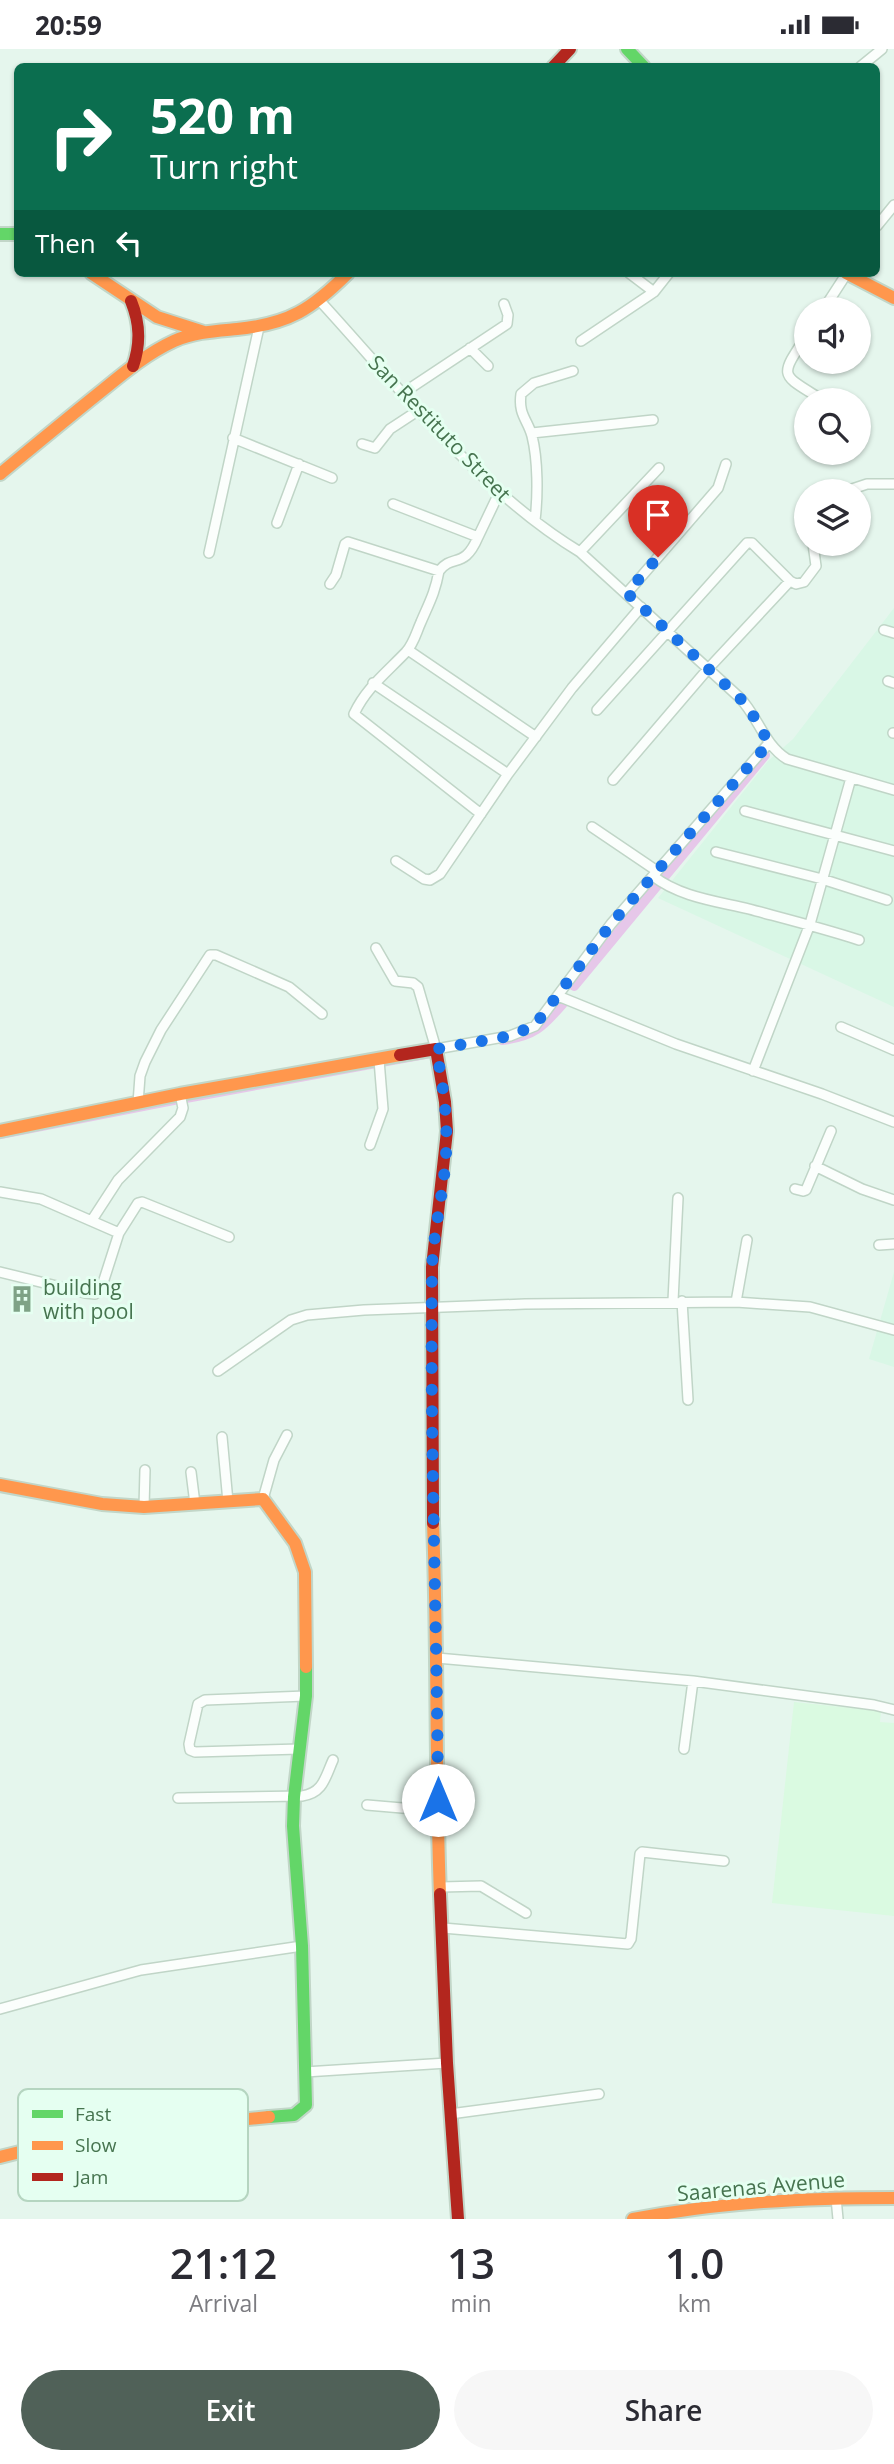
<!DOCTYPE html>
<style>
body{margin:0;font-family:"Open Sans",sans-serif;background:#f7f7f7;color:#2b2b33;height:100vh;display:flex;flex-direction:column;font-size:26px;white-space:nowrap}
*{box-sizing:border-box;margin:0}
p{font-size:23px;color:#7c7c81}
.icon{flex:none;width:38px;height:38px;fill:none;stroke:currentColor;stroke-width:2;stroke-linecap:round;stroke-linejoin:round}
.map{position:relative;height:2170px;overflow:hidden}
.panel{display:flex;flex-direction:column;background:#fff;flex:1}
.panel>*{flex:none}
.banner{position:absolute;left:14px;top:14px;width:866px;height:214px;border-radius:10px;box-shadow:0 2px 5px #0004;background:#0b6e4f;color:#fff;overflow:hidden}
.buttons{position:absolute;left:794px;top:248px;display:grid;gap:14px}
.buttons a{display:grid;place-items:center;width:77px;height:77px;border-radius:50%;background:#fff;box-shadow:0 2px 5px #0004;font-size:35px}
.pin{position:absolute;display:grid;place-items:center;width:60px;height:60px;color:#fff;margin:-72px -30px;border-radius:50% 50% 50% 0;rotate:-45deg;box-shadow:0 0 7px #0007}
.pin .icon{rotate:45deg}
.me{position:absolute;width:77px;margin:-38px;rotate:0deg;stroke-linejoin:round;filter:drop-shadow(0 0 5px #0008)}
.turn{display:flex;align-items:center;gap:24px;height:147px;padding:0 21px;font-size:32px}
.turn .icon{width:91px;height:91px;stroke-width:2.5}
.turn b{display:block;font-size:49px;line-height:60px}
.then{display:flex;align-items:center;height:66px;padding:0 21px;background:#0003;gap:14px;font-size:26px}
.eta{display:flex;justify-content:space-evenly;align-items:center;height:119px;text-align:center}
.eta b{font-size:42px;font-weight:600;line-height:49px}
.button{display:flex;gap:14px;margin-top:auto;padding:14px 21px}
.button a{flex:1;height:80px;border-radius:42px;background:#506158;color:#fff;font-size:28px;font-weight:600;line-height:80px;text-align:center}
.button a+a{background:#f7f7f7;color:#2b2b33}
.status{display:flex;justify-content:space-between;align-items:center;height:49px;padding:0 35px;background:#fff;direction:ltr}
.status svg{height:19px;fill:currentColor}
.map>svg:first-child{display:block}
.residential{fill:#d9f7e6}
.commercial{fill:#dafae1}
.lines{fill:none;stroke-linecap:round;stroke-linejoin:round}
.stream{stroke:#e6c7e9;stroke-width:2.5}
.canal{stroke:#e6c7e9;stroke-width:10}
.street-casing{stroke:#c0d5c7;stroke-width:12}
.fast-casing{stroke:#c2d6c8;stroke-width:16}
.slow-casing{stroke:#c2d6c8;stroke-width:16}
.jam-casing{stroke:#c2d6c8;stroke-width:16}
.street{stroke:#fbfefc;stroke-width:9}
.fast{stroke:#63d668;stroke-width:12}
.slow{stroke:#ff974d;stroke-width:12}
.jam{stroke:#b3261e;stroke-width:12}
.route{stroke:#1a73e8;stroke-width:12;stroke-dasharray:0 21.6}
.labels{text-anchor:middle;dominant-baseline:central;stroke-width:6;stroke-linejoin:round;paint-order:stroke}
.street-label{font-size:21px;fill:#46744f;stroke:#e5fff1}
.poi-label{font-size:21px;fill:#46744f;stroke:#e5fff1;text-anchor:start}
.key{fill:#e5fff1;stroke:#b5d5c0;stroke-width:2}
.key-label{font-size:19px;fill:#46744f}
</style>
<div class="status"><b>20:59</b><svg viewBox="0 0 49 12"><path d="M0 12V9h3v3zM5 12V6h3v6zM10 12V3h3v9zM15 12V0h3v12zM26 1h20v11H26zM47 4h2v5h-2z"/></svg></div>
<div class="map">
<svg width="894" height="2170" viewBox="0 0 894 2170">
<rect width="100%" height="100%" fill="#e5f6ed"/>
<path class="residential" d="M894,559V958L658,849L768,712L793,690Z
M894,1223V1318L869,1310Z"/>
<path class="commercial" d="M794,1653L881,1662L880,1673L894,1674V1867L772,1854Z"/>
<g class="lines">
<path class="stream" d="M185,1053L430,1008
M0,1089L178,1054"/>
<path class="canal" d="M574,937L765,706
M502,991C536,987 544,976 565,952"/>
<defs>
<path id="street" d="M860,18L882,0
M877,177L894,156
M629,224L654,243
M320,252C399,338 479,442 580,503L739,648C758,667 764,696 787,710L894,741
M823,261L847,224
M807,286C778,330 780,324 824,352
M581,292L654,243L669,224
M470,299L488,317
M403,344L507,275L508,266L504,255
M532,384L653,371
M233,389L332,429
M362,395L375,399L390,380L419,361
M843,443L867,435H894
M393,455L478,488L499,444
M535,471C538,447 538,411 532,387C528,371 518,366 521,345L534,334L573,322
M277,474L299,415
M580,503L659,419
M209,504L259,278
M439,522C435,544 429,554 421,573C416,584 414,594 406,603C387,623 366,639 354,665L481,765
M330,535L336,526L345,495L348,493L439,522C453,504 464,521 478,488
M627,544L718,439L726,415
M884,581L894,584
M408,601L536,688
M888,632L894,634
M373,634L508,725
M597,661L747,494H752L790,532L796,535L804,533L816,517L813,495
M893,684H894
M613,731L707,621L790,532
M745,762L894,802
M592,778L657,822
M716,803L822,830L887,851
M396,812L424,830L430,831L440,825L508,725L572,639L641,558
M653,827C680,848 716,852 749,860C786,870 822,879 859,891
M376,899L395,932L413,934L418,938L436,1000L510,987L535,977L611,875L769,694
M558,947L676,995L822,1045L894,1073
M841,978L894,1001
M753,1022L810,875L851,729
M138,1054L140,1027L145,1013L161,981L210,906H216L289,938L322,965
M370,1096L383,1060L379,1011
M815,1117L862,1140L894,1151
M795,1140L803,1142L806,1141L831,1082
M0,1143L41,1150L119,1184L102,1237L95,1245L85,1244L0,1223
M92,1171L118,1131L180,1068L183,1059L180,1045
M119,1184L138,1154L142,1153L229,1188
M879,1196L894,1195
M673,1252L678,1149
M682,1252L688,1351
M736,1253L747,1191
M218,1322L291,1271L307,1266L364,1261L525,1255L736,1253L810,1258L894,1281
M222,1388L228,1453
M191,1423L195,1455
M263,1450L274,1411L287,1386
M144,1458L145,1421
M437,1609L693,1632L874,1656L894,1661
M300,1700L195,1703L190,1701L189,1695L198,1655L205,1651L306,1647
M684,1700L693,1632
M178,1749L302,1747C323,1744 325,1729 333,1711
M367,1756L437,1762
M441,1838L481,1837L526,1864
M443,1879L628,1895L631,1890L640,1805L642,1803L724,1812
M0,1960L141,1921L302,1897
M305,2023L447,2014
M450,2065L599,2045
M836,2149L838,2170"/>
<path id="fast" d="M627,0L644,18
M0,185H18
M269,2068L294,2066L306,2056L302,1897L293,1777L294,1748L306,1647V1618"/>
<path id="slow" d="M91,224L157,268L204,283
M846,224L894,249
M0,425C34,397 69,368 104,340C126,322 148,304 174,292C194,283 216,282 237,280C289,275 312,260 348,224
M0,1082L180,1045L400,1006
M0,1436L102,1455L144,1458L263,1450L295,1494L305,1523L306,1618
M433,1474C438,1598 435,1722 440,1845
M0,2108L92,2085L269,2068
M633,2170C720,2153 806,2149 894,2149"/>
<path id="jam" d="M553,18L570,0
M131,252C140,274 141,294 133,317
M400,1006L436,1000L445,1053L447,1082L432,1218L433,1474
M440,1845L447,2014L458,2170"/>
</defs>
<use href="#street" class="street-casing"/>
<use href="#fast" class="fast-casing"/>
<use href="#slow" class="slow-casing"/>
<use href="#jam" class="jam-casing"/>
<use href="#street" class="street"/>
<use href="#fast" class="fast"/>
<use href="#slow" class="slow"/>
<use href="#jam" class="jam"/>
</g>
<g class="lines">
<path class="route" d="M438,1751C437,1574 430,1398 432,1221C433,1182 444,1144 446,1105C448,1069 443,1035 436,1000L510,987L535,976L611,875L769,694L747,656L627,544L658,508"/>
</g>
<defs>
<symbol id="building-bare" viewBox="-9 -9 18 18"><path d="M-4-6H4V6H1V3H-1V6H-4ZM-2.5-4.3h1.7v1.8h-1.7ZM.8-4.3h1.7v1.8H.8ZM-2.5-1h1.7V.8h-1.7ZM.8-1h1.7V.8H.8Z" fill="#7ea286" stroke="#e5fff1" stroke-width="2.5" paint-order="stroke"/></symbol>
</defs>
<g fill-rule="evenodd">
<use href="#building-bare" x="3" y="1231" width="38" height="38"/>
</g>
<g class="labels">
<g class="street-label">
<text transform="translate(440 379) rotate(46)">San Restituto Street</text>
<text transform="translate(761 2137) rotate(-5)">Saarenas Avenue</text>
</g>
<g class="poi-label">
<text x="43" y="1238">building<tspan x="43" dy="24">with pool</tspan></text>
</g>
</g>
<rect x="18" y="2040" width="230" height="112" rx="10" class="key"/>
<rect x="32" y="2061" width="31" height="8" fill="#63d668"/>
<rect x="32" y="2092" width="31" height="9" fill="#ff974d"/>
<rect x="32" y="2124" width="31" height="8" fill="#b3261e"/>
<g class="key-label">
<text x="75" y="2072">Fast</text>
<text x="75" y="2103">Slow</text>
<text x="75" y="2135">Jam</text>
</g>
</svg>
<div class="buttons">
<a><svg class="icon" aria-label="sound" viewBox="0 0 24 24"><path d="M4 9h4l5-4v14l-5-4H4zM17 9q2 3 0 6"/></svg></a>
<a><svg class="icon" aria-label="search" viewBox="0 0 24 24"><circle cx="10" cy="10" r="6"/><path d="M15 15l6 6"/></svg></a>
<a><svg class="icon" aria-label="layers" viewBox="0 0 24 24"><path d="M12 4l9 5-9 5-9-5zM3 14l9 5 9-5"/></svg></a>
</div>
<div class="pin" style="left:658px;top:508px;background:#d93025"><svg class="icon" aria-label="arrive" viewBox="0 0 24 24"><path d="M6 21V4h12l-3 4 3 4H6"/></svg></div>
<svg class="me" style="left:438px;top:1751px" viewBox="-20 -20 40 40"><circle r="19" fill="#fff"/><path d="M0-13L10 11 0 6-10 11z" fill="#1a73e8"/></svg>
<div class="banner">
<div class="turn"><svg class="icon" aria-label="right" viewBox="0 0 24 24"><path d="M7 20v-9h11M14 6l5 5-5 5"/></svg><div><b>520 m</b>Turn right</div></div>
<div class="then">Then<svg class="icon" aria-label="left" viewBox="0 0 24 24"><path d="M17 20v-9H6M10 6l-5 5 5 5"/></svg></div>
</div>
</div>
<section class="panel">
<div class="eta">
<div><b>21:12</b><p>Arrival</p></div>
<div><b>13</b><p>min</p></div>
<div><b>1.0</b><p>km</p></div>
</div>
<div class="button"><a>Exit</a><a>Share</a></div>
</section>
